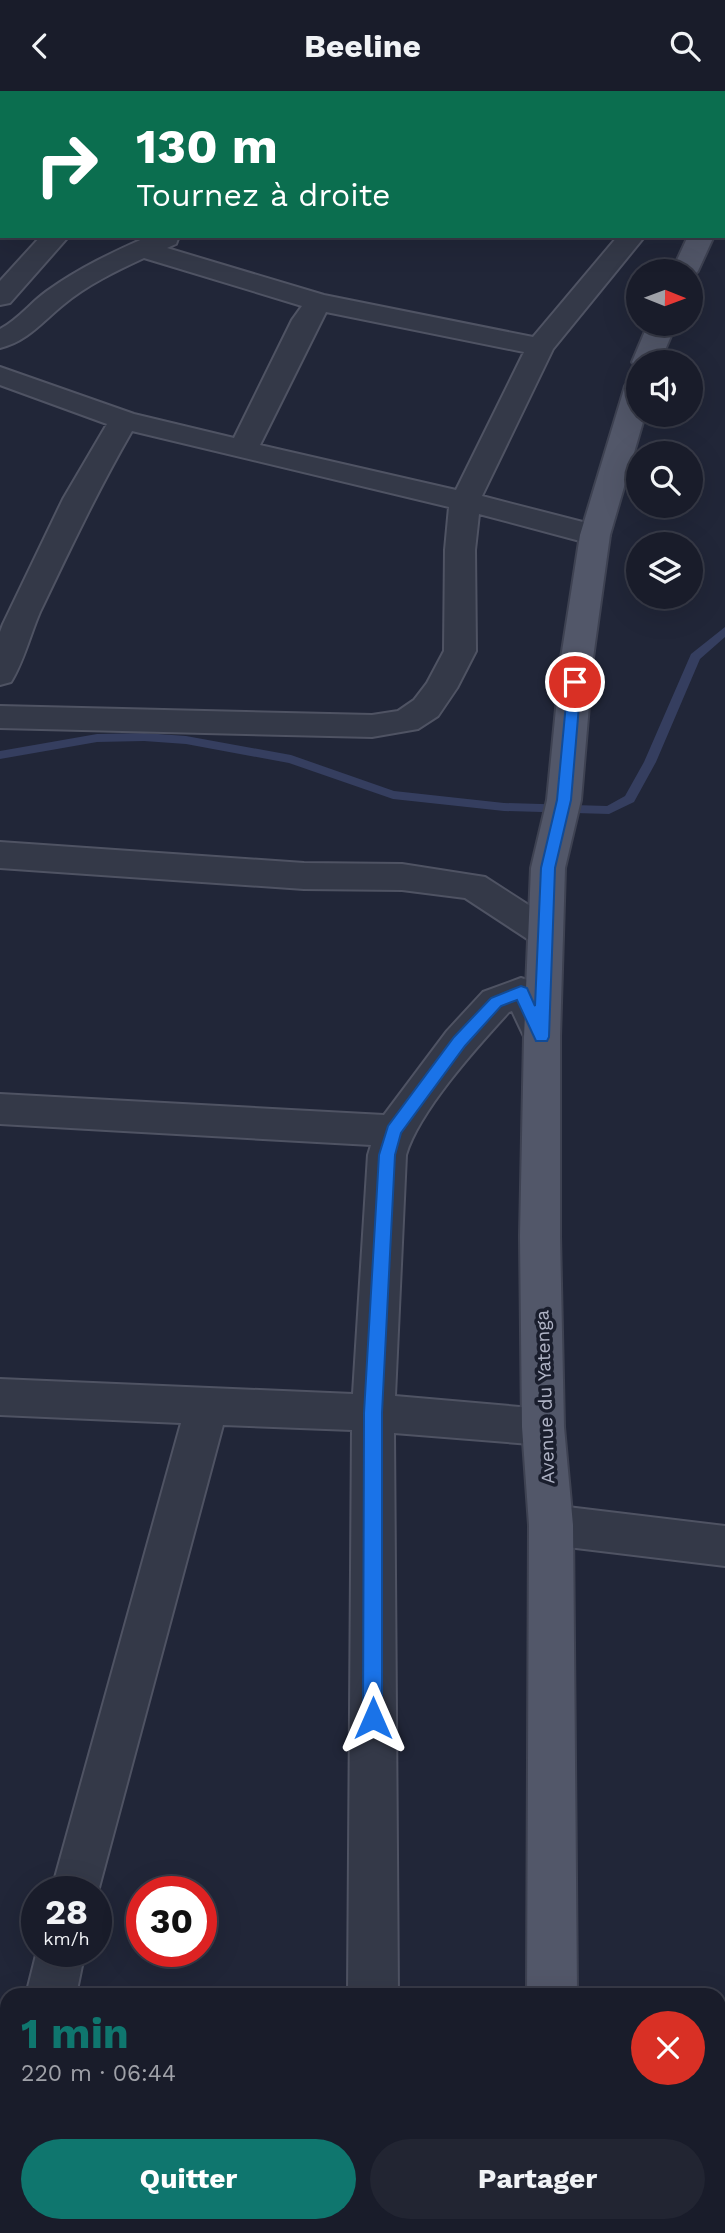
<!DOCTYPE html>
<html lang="fr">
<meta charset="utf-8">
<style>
body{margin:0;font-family:"Work Sans",sans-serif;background:#222532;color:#f1f3f6;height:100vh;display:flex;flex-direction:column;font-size:26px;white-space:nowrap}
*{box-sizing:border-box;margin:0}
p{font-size:23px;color:#9fa1a8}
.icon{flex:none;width:38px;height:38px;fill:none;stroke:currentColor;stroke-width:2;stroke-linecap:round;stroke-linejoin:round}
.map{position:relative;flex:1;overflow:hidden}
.details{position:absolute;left:0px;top:1897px;width:726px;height:245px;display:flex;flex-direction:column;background:#191c2a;border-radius:21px 21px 0 0;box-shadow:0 7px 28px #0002,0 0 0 2px #373a47}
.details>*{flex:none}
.banner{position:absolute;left:0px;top:0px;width:726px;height:147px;box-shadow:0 7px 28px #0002,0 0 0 2px #373a47;background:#0b6e4f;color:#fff;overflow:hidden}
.needle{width:46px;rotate:91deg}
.fabs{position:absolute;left:626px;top:168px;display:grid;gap:14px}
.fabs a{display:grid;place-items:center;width:77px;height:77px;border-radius:50%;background:#191c2a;box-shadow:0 7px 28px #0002,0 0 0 2px #373a47;font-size:35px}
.speed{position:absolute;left:21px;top:1785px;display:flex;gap:14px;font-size:35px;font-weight:700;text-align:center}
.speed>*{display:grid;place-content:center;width:91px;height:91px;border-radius:50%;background:#191c2a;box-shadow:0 7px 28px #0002,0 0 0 2px #373a47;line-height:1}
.speed small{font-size:18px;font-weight:400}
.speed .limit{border:10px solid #d22;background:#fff;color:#111}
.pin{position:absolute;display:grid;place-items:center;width:60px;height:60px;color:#fff;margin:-30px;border:4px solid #fff;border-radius:50%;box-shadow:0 2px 7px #0007}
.me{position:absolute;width:77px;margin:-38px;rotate:0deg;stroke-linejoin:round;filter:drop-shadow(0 0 5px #0008)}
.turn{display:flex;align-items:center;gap:24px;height:147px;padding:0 21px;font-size:32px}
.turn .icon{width:91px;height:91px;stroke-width:2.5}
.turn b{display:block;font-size:49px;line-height:60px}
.round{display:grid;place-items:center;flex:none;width:74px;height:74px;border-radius:37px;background:#222532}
.overview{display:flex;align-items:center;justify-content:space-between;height:119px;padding:0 21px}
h1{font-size:42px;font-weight:700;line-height:52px;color:#0f766e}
.cta{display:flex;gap:14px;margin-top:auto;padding:14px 21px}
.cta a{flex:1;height:80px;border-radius:42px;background:#0f766e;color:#fff;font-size:28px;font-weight:700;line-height:80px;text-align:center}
.cta a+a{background:#222532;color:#f1f3f6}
header{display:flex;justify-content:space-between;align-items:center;height:91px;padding:0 21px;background:#191c2a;font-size:32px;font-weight:700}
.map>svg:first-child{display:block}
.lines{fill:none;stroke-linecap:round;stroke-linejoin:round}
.stream{fill:#353e5f;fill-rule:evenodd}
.minor-casing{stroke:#4f5363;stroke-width:4}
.major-casing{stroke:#3e4252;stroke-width:4}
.minor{fill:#343948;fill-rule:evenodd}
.major{fill:#525769;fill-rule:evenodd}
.route{fill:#1a73e8;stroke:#114b97;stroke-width:2}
.labels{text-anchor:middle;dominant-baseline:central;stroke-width:7;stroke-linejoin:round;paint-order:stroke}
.street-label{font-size:19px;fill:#afb3c5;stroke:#1a1e2d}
</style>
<header><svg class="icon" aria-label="back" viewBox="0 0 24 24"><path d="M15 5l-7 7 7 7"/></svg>Beeline<svg class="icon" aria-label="search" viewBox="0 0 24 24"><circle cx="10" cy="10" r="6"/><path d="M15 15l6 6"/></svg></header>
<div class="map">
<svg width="725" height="2142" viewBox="0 0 725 2142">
<rect width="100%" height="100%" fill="#212638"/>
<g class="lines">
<path class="stream" d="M725,536V546L700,568L656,671L634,711L609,723L504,720L393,708L289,672L186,653L144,650L97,651L0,668V660L97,643L144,642L186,645L291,664L394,700L504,712L607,715L625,705L644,671L691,563Z"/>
<defs>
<path id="minor" d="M76,0H100L75,2Z
M164,0H202L203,2H165Z
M434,0H460L461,2H435Z
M0,50L2,51V67L0,66Z
M2,104V121L0,122V105Z
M41,145H69L10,212L0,214V190Z
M149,145H179L176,153L167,157L324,204L533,246L618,145H645L553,258L482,405L606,437L610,444L606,451L595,454L479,423L475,459L476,560L457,597L438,625L418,638L372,646L0,637V615L372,624L398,620L414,609L427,592L444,560L445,459L449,416L132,340C98,399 69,460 40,521C30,544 24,570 11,591L0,594V541L3,533L63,408L107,333L0,294V276L134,323L234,347L292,229L302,215L144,167C116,180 87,194 63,214C42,231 28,250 0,257V238C19,228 30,212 47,200C79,177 113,161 149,145ZM326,221L524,261L456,399L260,354Z
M0,751L304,772L402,773L485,786L558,833L563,842L558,851L545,855L532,851L465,807L402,799L304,798L0,777Z
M521,887L534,891L560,946L555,956L542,960L529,956L512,920L509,921C477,956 419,1020 406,1064L395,1305L543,1318L558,1323L564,1336L558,1349L543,1354L394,1342L398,1904H348L352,1339L223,1334L96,1808V1801H51L181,1332L0,1324V1288L353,1303L368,1064L371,1054L0,1033V1003L384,1024L447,940L483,901Z
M551,1414L725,1435V1475L551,1454L536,1448L529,1434L536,1420Z
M37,1860H85L76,1904H26Z
M7,2062V2135H19L0,2142V2065Z
M347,2135H399V2142H347Z"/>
<path id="major" d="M725,90V107H724V90Z
M688,145H714L698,180L691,187V180H672Z
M648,233H676L660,271H639V278L632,271Z
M639,287V324H645L610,444L593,567L581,709L565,777L560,946V1145L564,1336L573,1434L577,1904H527L529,1434L522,1336L520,1145L524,946L531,777L547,709L561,567L580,444L625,295L629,289Z
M527,2135H579V2142H527Z"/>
</defs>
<use href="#minor" class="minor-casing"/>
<use href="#major" class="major-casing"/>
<use href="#minor" class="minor"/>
<use href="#major" class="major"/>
</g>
<path class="route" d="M575,587L581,591L571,709L555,777L549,946L547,950H536L517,909L501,915L465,955L401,1042L395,1064L382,1322V1627L379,1633L373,1636L366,1633L363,1627L364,1322L379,1064L388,1035L454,946L491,907L521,895L527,897L535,915L541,777L557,709L568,591Z"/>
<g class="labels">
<g class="street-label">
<text transform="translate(545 1306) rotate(-92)">Avenue du Yatenga</text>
</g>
</g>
</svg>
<div class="fabs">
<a><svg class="needle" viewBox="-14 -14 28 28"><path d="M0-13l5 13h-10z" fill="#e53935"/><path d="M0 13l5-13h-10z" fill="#9fa1a8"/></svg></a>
<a><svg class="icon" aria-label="sound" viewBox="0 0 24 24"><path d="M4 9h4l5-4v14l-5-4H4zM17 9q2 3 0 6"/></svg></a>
<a><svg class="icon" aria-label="search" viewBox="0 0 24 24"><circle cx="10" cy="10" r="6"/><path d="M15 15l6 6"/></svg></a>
<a><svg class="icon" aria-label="layers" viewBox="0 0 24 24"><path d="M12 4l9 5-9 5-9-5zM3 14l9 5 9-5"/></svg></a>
</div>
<div class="speed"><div>28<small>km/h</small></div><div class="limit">30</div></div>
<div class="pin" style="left:575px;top:591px;background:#d93025"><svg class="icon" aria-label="arrive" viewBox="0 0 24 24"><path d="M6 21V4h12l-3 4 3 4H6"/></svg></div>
<svg class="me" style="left:373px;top:1627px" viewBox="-20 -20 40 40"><path d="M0-17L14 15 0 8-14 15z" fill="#1a73e8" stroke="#fff" stroke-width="4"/></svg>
<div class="banner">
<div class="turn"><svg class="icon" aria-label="right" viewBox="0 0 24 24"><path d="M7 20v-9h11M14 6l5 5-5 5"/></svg><div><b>130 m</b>Tournez à droite</div></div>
</div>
<section class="details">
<div class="overview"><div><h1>1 min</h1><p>220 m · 06:44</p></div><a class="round" style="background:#d93025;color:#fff"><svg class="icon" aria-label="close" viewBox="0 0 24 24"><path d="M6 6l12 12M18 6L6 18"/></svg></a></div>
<div class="cta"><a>Quitter</a><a>Partager</a></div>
</section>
</div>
